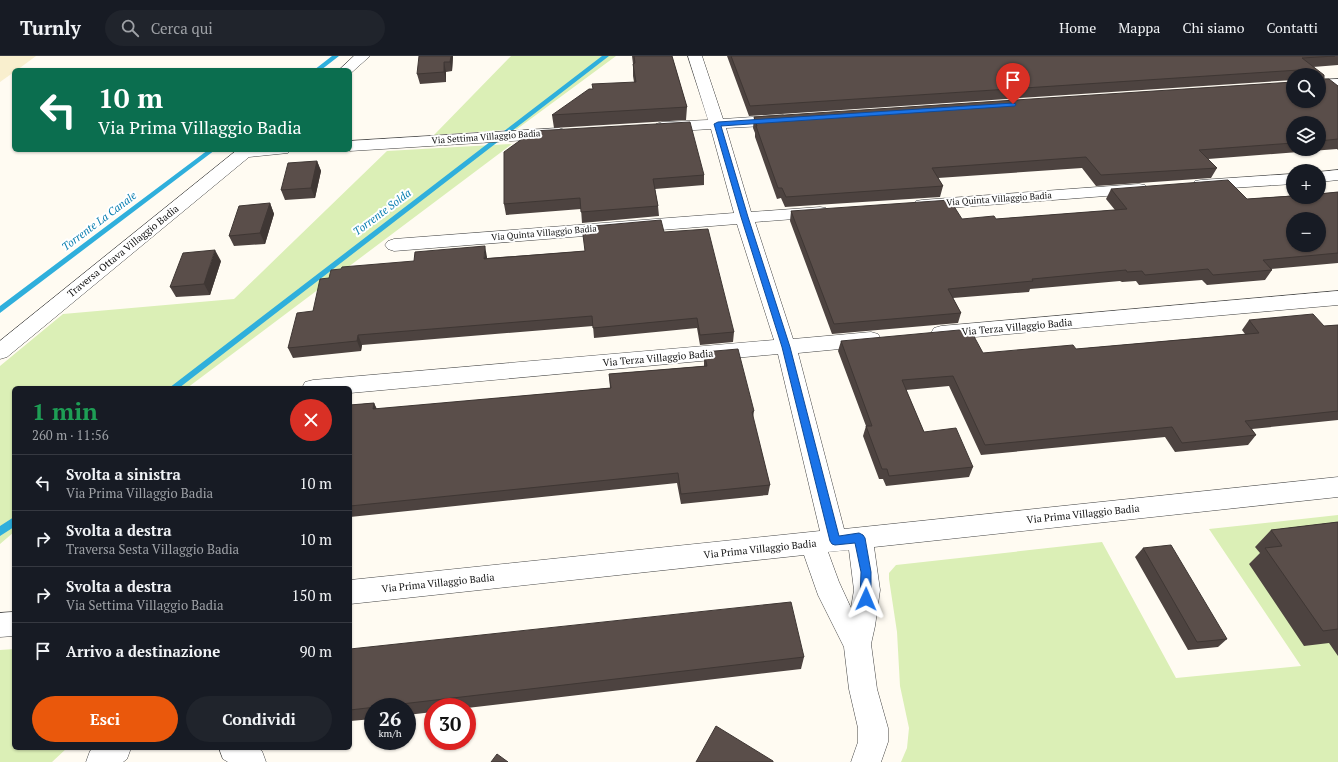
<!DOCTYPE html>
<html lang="it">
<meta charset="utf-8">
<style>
body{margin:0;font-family:"PT Serif",serif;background:#20242c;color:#f1f3f6;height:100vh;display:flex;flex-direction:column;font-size:15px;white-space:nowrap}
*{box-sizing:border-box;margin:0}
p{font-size:13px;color:#9ea1a6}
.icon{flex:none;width:22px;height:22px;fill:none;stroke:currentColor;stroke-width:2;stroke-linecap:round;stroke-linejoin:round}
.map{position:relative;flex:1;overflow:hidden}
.sheet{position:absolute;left:12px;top:330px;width:340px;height:364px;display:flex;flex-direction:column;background:#171b24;border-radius:6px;box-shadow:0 1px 3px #0004}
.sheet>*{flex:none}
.hud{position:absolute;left:12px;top:12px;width:340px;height:84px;border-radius:6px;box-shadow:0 1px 3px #0004;background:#0b6e4f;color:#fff;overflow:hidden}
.buttons{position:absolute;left:1286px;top:12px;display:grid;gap:8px}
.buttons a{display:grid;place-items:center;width:40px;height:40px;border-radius:50%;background:#171b24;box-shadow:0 1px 3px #0004;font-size:20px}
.speed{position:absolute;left:364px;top:642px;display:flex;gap:8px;font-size:20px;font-weight:700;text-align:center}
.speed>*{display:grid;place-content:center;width:52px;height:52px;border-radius:50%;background:#171b24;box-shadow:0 1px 3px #0004;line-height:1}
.speed small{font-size:10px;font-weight:400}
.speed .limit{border:6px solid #d22;background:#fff;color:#111}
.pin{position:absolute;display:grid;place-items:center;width:34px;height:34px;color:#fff;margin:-41px -17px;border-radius:50% 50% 50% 0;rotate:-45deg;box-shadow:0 0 4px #0007}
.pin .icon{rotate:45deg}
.me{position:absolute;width:44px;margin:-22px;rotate:1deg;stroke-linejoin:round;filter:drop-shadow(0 0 3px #0008)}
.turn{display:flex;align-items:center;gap:14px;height:84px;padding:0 20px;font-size:18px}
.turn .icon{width:52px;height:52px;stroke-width:2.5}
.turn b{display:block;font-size:28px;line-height:34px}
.round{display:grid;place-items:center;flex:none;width:42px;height:42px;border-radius:21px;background:#20242c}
.head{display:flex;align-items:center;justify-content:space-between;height:68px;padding:0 20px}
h1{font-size:24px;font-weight:700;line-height:30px;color:#1e9e55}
.cta{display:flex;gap:8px;margin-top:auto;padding:8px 20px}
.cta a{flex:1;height:46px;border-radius:24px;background:#ea580c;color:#fff;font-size:16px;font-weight:700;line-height:46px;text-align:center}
.cta a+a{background:#20242c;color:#f1f3f6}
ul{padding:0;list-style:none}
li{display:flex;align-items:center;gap:12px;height:56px;padding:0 20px;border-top:1px solid #363941}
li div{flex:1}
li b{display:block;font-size:15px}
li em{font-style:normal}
header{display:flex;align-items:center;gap:24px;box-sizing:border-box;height:56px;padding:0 20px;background:#171b24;border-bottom:1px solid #363941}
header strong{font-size:19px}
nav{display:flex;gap:22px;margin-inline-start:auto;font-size:14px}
.search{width:280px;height:36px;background:#20242c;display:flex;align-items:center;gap:10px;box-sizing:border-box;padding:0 14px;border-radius:22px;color:#9ea1a6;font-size:15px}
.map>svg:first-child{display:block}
.farmland{fill:#f9efce}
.green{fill:#dbefb6}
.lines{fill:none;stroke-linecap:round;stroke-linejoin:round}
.stream{fill:#2fafdc;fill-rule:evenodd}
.minor-casing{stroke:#434343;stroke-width:1}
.minor{fill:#fff;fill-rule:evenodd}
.wall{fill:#4d4340;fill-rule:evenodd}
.shaded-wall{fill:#3f3734}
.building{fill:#5a4e4a;stroke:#3f3734;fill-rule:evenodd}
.route{fill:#1a73e8;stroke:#114b97}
.labels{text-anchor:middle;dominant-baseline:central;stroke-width:4;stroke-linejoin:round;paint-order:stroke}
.far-street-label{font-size:9px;fill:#101010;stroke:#fff}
.street-label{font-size:10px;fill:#101010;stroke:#fff}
.water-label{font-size:11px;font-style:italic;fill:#0a7eb0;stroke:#fff}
</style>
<header>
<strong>Turnly</strong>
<div class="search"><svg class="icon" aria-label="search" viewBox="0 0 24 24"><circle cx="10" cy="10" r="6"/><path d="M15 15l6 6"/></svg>Cerca qui</div>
<nav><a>Home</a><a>Mappa</a><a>Chi siamo</a><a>Contatti</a></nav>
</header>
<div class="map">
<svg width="1338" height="706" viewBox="0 0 1338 706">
<rect width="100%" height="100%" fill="#fffbf2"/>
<path class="farmland" d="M0,0H36L17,14H14V16L0,26Z"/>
<path class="green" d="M511,0H616L517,73L434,79Z
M512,88L187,332H14V476L0,488V310L63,258L234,243L387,95Z
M1338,459V706H901L907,692L909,672L900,630L897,576L889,523V517L896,509L1102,486L1176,622L1301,610L1209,473Z
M14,593V692H67L52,706H0V594Z"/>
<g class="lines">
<path class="stream" d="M332,0H339L321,14H314Z
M602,0H609L179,332H169Z
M208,94H215L0,257V250Z
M14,461V471L0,480V470Z"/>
<defs>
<path id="minor" d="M354,0H370L351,17L350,14H339Z
M688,0H702L723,63L783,59L788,61L791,64L788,67L783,69L726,72L751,156L820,151L826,152L829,156L826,160L820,161L755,166L793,283L871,276L878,278L881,283L878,288L871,290L798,297L844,473L1338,421V441L874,491L880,534L875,570L871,588L877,633L888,672V686L881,706H851L858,686V672L849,633L844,591L818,539L804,499L350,548V524L820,475L778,298L350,337V332H302L305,326L313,324L774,284L737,168L394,195L388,193L385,189L388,185L394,183L734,157L711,73L662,76L656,74L654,71L656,68L662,66L708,64ZM849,494L854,534L851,552L839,526L828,496Z
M1338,23V31L1319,32V24Z
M559,72L565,74L567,77L565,80L559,82L350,95L347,94H350V85Z
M237,94H290L288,97L249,101L7,301L0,303V285Z
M1338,114V124L1319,126V116Z
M1293,118V128L1201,134L1195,133L1193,129L1195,125L1201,124Z
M1139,128L1145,129L1148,133L1145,137L922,154L916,153L913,149L916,145L922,144Z
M1338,235V249L941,284L934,282L931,277L934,272L941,270Z
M14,556V580L0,581V557Z
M94,692H131L127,703L123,706H86L90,695Z
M219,692H257L262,695L266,706H228L223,703Z"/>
</defs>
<use href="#minor" class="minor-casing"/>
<use href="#minor" class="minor"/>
</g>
<path class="wall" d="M453,0L452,15L446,16V26L420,28L417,18Z
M632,0H672L687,51L686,64L554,72L552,59L634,26L633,20V8Z
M727,0H1338V9L1313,11L1324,23L1338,30V94L1337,93L1208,103L1217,112L1211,122L1096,130L1082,112L938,122L943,130L940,141L785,151L781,142L777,143L755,81V77L753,72L754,61L1293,45L1319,19H1293V24L749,60ZM1293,67H1319V93H1293Z
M504,96L704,119V129L655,133L658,150L659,160L582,167L581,153L506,159L504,148Z
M317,105L321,115L315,142L285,144L281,134Z
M1111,133L1247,143L1338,136V207L1271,213L1272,214L1265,224L1207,229L1202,224L1139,229L1136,225L1122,226L1120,225L1030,233L1029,236L953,242L961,257L958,267L832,278L790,165L791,155L962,163H996L1115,154L1106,143Z
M270,147L274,158L265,188L234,190L229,180Z
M664,176L734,276L733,286L700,289L697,272L594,282L593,270L362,289L361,295L293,302L288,292L313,255L329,222L487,201V202L585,195Z
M221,205L210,239L176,241L170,231Z
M1249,264L1324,270L1338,269V364L1252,373L1256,379L1248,389L1175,396L1165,381L981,399L949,330L906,334L924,376L973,411L969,421L886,430L883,423H879L863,380L866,370L838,295L841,285L983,297L1076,293L1245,278L1242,274Z
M704,296L754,355L753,362L770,429L768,439L681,448L677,427L350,461V349L374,347L377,353L610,332L609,318L704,310Z
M1338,466V600L1329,587L1304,590L1249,508L1260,497L1255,491L1271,474Z
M1143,492L1227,583L1218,591L1188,594L1135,501Z
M350,593L804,601L801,613L467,652V651H433V656L407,659V651H373V663L350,665Z"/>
<path class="shaded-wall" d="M451,0H453L452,15L450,6Z
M444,6L446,16V26L444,16Z
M317,105L321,115L315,142L311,132Z
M270,147L274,158L265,188L260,177Z
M485,190L487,201V213L484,203Z
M215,194L221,205L210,239L204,228Z
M358,279L362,289L361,295L357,285Z
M374,347L378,358L373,353Z"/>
<path class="building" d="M419,0H451L450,6H444V16L417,18Z
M634,0H672L687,51L552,59L589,33H593L592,28L636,26L633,8L635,7Z
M731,0H1335L1302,2L1324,19V23H1329L1338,30V83L1319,85V67H1293V87L1199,94L1217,112L1101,119L1086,101L932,112L943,130L786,141L782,132H778L756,70H757L754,61L1293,26V45H1319V19H1300V16L1299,14L750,50Z
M690,66L704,119L653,123L658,150L581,156L580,142L504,148V96L533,75Z
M317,105L311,132L281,134L288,107Z
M1228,124L1247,143L1293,140V141H1319V138L1338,136V197L1263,204L1272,214L1213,219L1208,213L1145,219L1142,215L1127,216L1126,214L1032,223L1033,225L948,233L961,257L834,268L791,155L950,144L962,163L994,160L996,163L1127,153L1111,133ZM1293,163H1319V189H1293Z
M270,147L260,177L229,180L239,150Z
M661,164L664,176L708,173L734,276L700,279L697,262L593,272L592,260L358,279L357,285L288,292L297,257L313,255L320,223L329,222L331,214L341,213L342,211L414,205L415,196L485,190L484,203L585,195L582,171Z
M215,194L204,228L170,231L183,197Z
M1313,258L1324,270L1338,269V355L1245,365L1256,379L1182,387L1172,371L985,389L953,320L902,324L924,376L956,372L973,411L889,420L887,413H882L866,370H872L841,285L970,273L983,297L1073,289L1076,293L1259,277L1249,264Z
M738,293L754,355L752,356L770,429L681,438L678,417L350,450V349L374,347L373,353L611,332L609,318L707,310L704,296Z
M1338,466V573L1323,575L1265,492L1282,490L1271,474Z
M1171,489L1227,583L1197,586L1143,492Z
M791,546L804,601L350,654V593Z
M716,670L773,705V706H696Z
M497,698L508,706H491Z"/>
<path class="route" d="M1013,47L1016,48L1015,50L721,70L748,161L790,291L839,480L859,477L863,479L865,482L871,516V543L870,546L866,548L862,546L860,543L861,516L855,487L835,489L832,488L830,485L782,291L741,161L714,68L718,66Z"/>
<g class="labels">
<g class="far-street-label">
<text transform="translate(486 81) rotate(-4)">Via Settima Villaggio Badia</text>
<text transform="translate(999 143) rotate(-4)">Via Quinta Villaggio Badia</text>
<text transform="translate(544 177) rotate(-5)">Via Quinta Villaggio Badia</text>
</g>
<g class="street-label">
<text transform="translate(123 195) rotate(-39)">Traversa Ottava Villaggio Badia</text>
<text transform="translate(1017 271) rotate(-5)">Via Terza Villaggio Badia</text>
<text transform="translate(658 302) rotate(-5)">Via Terza Villaggio Badia</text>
<text transform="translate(1083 458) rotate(-6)">Via Prima Villaggio Badia</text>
<text transform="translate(760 493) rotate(-6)">Via Prima Villaggio Badia</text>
<text transform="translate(438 527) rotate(-6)">Via Prima Villaggio Badia</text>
</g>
<g class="water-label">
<text transform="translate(382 156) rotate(-37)">Torrente Solda</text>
<text transform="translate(99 165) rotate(-37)">Torrente La Canale</text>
</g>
</g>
</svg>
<div class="buttons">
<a><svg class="icon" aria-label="search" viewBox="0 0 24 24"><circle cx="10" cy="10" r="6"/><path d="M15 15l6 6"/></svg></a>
<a><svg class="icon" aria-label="layers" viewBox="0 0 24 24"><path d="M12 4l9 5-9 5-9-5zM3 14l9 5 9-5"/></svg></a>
<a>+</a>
<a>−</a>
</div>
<div class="speed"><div>26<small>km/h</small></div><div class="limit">30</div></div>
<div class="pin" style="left:1013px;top:48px;background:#d93025"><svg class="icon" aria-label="arrive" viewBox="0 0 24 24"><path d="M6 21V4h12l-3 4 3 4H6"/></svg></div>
<svg class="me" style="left:866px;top:543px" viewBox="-20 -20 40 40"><path d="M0-17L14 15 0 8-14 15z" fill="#1a73e8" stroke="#fff" stroke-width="4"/></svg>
<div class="hud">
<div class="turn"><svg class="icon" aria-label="left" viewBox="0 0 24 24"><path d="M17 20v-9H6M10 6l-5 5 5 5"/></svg><div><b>10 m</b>Via Prima Villaggio Badia</div></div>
</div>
<section class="sheet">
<div class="head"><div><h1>1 min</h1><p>260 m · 11:56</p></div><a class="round" style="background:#d93025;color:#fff"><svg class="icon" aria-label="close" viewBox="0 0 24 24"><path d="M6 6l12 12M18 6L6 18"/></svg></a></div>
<ul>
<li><svg class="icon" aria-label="left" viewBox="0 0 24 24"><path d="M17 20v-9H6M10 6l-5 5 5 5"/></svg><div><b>Svolta a sinistra</b><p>Via Prima Villaggio Badia</p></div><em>10 m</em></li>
<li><svg class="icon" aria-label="right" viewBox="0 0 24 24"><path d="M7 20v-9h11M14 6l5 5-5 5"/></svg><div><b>Svolta a destra</b><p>Traversa Sesta Villaggio Badia</p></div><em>10 m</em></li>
<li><svg class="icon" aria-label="right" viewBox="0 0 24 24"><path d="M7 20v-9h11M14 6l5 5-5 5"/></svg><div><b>Svolta a destra</b><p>Via Settima Villaggio Badia</p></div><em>150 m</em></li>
<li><svg class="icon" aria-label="arrive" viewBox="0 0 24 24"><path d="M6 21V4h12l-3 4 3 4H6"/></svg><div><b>Arrivo a destinazione</b></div><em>90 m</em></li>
</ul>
<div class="cta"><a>Esci</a><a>Condividi</a></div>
</section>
</div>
